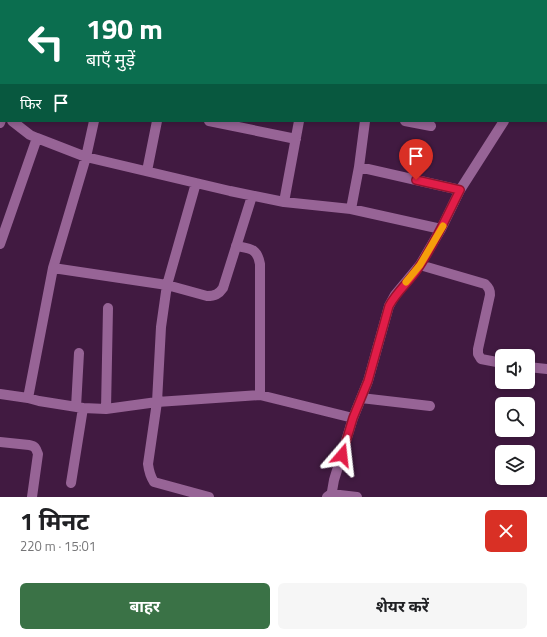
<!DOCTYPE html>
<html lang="hi">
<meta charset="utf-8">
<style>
body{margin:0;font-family:"Titillium Web","Noto Sans Devanagari",sans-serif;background:#f6f6f6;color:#202124;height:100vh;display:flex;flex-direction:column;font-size:15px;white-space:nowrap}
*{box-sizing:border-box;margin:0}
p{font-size:13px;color:#757577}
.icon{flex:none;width:22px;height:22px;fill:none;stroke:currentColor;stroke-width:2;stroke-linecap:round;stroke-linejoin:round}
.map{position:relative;height:497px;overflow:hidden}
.drawer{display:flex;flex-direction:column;background:#fff;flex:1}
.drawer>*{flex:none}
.top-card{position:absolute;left:0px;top:0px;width:547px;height:122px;box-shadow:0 2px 6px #0003;background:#0b6e4f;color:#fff;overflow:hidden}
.tools{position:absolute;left:495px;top:349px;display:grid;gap:8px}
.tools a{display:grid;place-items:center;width:40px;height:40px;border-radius:6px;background:#fff;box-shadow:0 2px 6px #0003;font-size:20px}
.pin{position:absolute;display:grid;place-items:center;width:34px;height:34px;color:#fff;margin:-41px -17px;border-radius:50% 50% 50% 0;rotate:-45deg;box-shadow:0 0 4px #0007}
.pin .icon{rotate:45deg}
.me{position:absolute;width:44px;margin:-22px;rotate:17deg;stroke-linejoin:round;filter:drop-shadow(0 0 3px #0008)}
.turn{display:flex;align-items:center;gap:14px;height:84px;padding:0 20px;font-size:18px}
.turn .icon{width:52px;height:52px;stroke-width:2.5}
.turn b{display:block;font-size:28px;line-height:34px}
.then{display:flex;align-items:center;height:38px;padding:0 20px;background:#0003;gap:8px;font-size:15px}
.round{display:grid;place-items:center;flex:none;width:42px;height:42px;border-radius:6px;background:#f6f6f6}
.overview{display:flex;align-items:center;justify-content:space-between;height:68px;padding:0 20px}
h1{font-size:24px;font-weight:700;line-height:30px}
.primary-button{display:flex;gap:8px;margin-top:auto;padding:8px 20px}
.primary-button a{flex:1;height:46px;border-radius:6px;background:#3a7246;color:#fff;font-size:16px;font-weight:700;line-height:46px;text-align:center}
.primary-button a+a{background:#f6f6f6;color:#202124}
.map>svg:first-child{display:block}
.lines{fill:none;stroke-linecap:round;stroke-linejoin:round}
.minor{stroke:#976496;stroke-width:10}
.route-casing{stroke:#92132f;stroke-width:10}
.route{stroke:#e11d48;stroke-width:7}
.slow{stroke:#f59e0b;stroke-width:7}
</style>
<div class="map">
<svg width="547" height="497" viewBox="0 0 547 497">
<rect width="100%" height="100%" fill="#411a41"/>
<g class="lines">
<path class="minor" d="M218,0L223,1
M178,1V0
M318,1V0
M379,1V0
M519,1V0
M12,121L30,135L37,138L86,157L230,191L284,202L351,209L441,229
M94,121L86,157L53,268L28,398L39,401L83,408L106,409L157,402L260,395L353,418
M209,121L296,139
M405,121L431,126
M0,123L1,120
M359,167L460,190
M147,171L157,121
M196,183L167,285L161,327L157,402L148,464C149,472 150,476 154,482L209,497
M284,202L299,121
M351,209L359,167L365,121
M0,244L37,138
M236,246C251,249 257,248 260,264V395
M420,265L485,284C489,288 490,290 490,295L478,349V354L481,359L502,363
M53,268L167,285L207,296C215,296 219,294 223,288L252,196
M528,367L547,369
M0,394L28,398
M361,398L430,406
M76,407L79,353
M106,409L108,308
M0,442L29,445C35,446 36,448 38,454L32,497
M71,483L83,408
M327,497L331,494L357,497
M331,497L334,480L353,418L368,381L389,306L395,295L420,265L441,229L460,190L504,121"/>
</g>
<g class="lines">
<defs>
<path id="route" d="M342,455L353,418L368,381L389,306C397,291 410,281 419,267C435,243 447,216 460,190L416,180"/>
</defs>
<use href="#route" class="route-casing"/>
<use href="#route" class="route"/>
<path class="slow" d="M406,282L420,265L443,226"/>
</g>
</svg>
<div class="tools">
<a><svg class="icon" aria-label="sound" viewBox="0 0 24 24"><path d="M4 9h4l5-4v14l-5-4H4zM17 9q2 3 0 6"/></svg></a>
<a><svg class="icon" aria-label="search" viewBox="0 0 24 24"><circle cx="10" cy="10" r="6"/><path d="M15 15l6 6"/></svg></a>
<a><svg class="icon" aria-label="layers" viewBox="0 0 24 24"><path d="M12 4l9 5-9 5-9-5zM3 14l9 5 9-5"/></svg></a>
</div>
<div class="pin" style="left:416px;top:180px;background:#d93025"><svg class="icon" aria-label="arrive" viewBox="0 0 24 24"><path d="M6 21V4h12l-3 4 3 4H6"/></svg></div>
<svg class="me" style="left:342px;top:455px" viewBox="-20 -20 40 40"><path d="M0-17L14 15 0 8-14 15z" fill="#e11d48" stroke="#fff" stroke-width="4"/></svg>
<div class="top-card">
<div class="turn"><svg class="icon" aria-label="left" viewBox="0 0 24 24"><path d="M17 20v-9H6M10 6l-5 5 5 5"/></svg><div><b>190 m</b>बाएँ मुड़ें</div></div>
<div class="then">फिर<svg class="icon" aria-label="arrive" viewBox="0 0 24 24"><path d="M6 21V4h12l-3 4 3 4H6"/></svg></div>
</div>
</div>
<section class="drawer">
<div class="overview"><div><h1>1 मिनट</h1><p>220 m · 15:01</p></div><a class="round" style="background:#d93025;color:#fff"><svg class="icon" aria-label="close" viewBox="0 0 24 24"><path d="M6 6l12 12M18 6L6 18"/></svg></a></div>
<div class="primary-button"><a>बाहर</a><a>शेयर करें</a></div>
</section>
